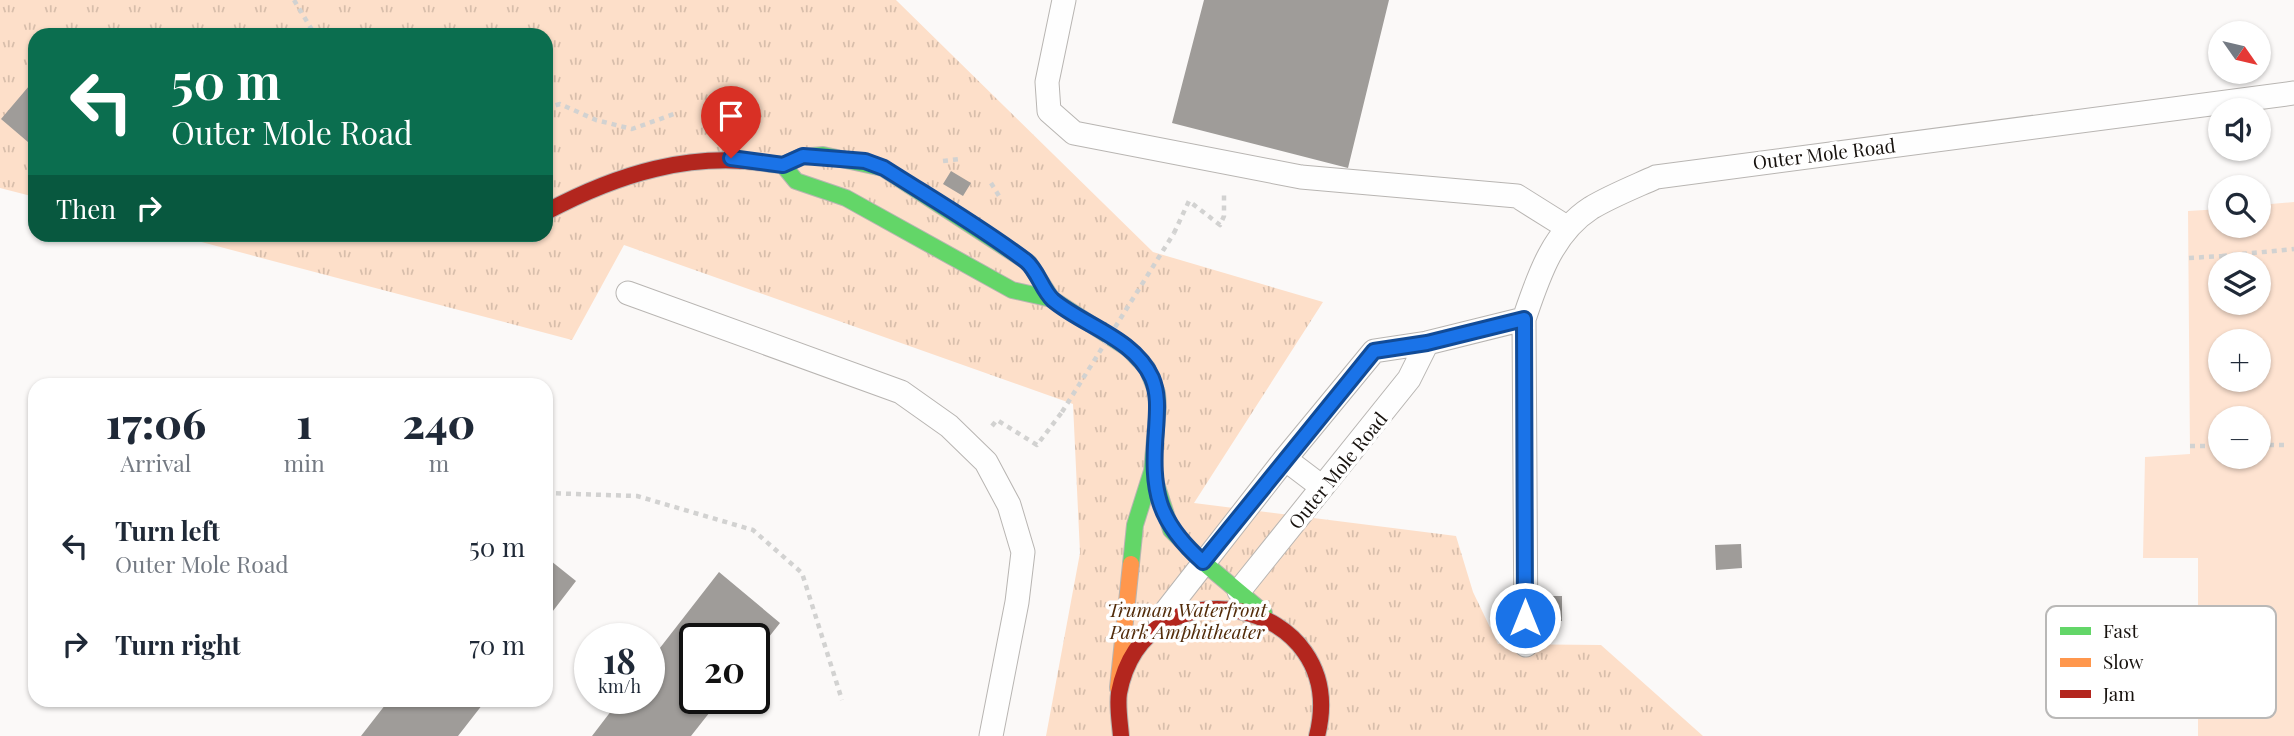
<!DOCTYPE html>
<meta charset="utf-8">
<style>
body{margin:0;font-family:"Playfair Display",serif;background:#f6f6f7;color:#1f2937;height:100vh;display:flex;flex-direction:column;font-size:26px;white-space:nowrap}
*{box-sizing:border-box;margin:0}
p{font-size:23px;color:#747a83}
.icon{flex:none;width:38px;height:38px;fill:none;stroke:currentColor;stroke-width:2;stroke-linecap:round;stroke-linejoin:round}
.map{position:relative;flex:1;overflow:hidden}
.panel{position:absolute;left:28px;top:378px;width:525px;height:329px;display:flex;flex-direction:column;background:#fff;border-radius:21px;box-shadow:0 2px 5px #0004}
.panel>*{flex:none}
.banner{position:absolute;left:28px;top:28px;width:525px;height:214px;border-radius:21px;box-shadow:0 2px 5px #0004;background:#0b6e4f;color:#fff;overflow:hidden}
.needle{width:46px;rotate:124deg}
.buttons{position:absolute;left:2208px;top:21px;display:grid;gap:14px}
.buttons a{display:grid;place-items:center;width:63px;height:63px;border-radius:50%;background:#fff;box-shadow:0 2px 5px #0004;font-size:35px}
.speed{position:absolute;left:574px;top:623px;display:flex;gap:14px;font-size:35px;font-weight:700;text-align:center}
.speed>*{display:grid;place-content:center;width:91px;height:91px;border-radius:50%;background:#fff;box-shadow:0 2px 5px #0004;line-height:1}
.speed small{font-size:18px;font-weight:400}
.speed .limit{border:4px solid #111;border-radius:10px;background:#fff;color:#111}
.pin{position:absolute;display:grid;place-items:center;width:60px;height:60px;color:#fff;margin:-72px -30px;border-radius:50% 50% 50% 0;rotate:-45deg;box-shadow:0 0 7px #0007}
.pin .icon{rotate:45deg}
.me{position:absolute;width:77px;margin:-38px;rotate:0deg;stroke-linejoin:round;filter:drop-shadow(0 0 5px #0008)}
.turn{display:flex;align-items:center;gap:24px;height:147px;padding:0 28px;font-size:32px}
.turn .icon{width:91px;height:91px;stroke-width:2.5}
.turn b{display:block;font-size:49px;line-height:60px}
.then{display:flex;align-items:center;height:66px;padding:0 28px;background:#0003;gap:14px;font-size:26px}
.eta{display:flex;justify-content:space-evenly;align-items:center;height:119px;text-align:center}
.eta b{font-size:42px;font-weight:800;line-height:49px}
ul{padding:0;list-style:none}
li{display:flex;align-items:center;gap:21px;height:98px;padding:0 28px}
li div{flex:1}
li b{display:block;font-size:26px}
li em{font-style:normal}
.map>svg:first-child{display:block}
.park{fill:url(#park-tufts)}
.water{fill:#fee3d1;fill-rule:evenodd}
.building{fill:#9f9c99}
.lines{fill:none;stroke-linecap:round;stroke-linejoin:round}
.lane-casing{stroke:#b8b5b2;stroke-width:25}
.fast-casing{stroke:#b8b5b2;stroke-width:18}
.slow-casing{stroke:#b8b5b2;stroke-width:18}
.jam-casing{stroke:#b8b5b2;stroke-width:18}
.path{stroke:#d2d2d1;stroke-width:4.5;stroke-dasharray:5 5;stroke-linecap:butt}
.lane{stroke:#fefefe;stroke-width:23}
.fast{stroke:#63d668;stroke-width:16}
.slow{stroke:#ff974d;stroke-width:16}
.jam{stroke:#b3261e;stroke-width:16}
.path-bridge{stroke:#d2d2d1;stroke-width:4.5;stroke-dasharray:5 5;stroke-linecap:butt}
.route-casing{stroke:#114b97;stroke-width:18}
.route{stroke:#1a73e8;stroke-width:12}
.labels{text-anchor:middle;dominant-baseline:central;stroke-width:7;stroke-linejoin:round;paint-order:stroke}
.street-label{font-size:19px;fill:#17120e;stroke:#fff}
.park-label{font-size:19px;font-style:italic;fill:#522c0a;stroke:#fff}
.key{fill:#fff;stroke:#b9b8b7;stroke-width:2}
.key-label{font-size:19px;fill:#17120e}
</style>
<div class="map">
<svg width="2294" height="736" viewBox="0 0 2294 736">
<defs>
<pattern id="park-tufts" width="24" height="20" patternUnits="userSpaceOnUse" patternTransform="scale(1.75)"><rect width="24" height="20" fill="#fddfc9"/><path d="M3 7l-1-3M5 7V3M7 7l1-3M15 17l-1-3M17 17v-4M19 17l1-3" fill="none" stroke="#d8beab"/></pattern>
</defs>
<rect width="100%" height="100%" fill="#fbf9f8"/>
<path class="park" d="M0,0H896L1153,252L1323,302L1194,503L1456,536L1473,592L1498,644L1601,645L1703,736H1046L1080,553L1073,404L624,245L572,340L175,235L546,234V35H35V197L0,188Z"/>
<path class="water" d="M2294,202V736H2198V558H2143L2145,457L2190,454L2188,211L2221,209V226H2259V205ZM2221,264H2259V303H2221ZM2259,341V380H2221V341ZM2259,418V457H2221V418Z"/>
<path class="building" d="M1204,0H1389L1348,168L1172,123Z
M35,79V148L1,119Z
M951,171L971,183L963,196L943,184Z
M1741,544L1742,568L1716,570L1715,545Z
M546,557L576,581L546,620Z
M719,572L780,623L754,656V639H695V698H721L691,736H592L621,698H649V662Z
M1550,596H1562V621H1550Z
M389,700H486L458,736H361Z"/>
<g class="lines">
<defs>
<path id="lane" d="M1064,0L1047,82L1049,111L1074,133L1301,177L1517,196L1568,228
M628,293L901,392L949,426L986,462L1009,505L1023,552L1017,602L991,736
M1524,319L1526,645
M1285,459L1322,487
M1239,591L1409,379L1427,343
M1160,619L1285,459L1374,351L1427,343L1524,319C1538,278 1552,233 1591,208C1611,196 1634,187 1656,177L2294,93"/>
<path id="fast" d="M771,164L784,165L801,157L823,155L883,168L1029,263L1052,299
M783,165L796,181L846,198L1012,290L1052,299L1129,349L1147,368L1157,393L1158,407L1152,471L1135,525L1131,564
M1152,471L1171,530L1203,562L1264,613"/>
<path id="slow" d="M1118,688L1131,564"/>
<path id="jam" d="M546,212C617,174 691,151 771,164
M1121,736C1120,723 1117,706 1119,693C1145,556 1352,598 1317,736"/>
</defs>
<use href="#lane" class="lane-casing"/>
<use href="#fast" class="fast-casing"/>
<use href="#slow" class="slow-casing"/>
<use href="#jam" class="jam-casing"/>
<path class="path" d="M294,0L315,35
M546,108L560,104L596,120L632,129L674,114
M943,161L960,159
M991,183L999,196
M1174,233L1189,201L1220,225L1224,216V193
M2222,256L2294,249
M2189,258L2223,256
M992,426L997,420L1037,445L1062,412
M2259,445H2287
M2190,446H2221
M546,493L637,496L753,530L802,573L842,700"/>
<use href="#lane" class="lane"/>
<use href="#fast" class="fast"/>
<use href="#slow" class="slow"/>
<use href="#jam" class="jam"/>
<path class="path-bridge" d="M1062,412L1174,233"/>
</g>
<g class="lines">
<defs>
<path id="route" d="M731,158L783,165L803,156L865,161L884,168C931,198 981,227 1026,261C1038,271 1042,290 1053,300C1084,326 1134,338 1152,378C1159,395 1157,412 1156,430C1151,491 1157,521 1203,562L1374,351L1427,343L1524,319L1525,618"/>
</defs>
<use href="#route" class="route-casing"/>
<use href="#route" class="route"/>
</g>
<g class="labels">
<g class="street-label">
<text transform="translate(1824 153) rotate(-7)">Outer Mole Road</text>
<text transform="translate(1337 470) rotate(-51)">Outer Mole Road</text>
</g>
<g class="park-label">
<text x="1187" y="609">Truman Waterfront<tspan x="1187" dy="22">Park Amphitheater</tspan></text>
</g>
</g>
<rect x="2046" y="606" width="230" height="112" rx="10" class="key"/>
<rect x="2060" y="627" width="31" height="8" fill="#63d668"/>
<rect x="2060" y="658" width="31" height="9" fill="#ff974d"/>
<rect x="2060" y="690" width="31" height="8" fill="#b3261e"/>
<g class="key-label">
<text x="2103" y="638">Fast</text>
<text x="2103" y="669">Slow</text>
<text x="2103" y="701">Jam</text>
</g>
</svg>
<div class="buttons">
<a><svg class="needle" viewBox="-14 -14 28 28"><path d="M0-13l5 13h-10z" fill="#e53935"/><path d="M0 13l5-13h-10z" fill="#747a83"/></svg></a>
<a><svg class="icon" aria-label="sound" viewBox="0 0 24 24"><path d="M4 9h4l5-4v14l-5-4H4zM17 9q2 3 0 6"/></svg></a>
<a><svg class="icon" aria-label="search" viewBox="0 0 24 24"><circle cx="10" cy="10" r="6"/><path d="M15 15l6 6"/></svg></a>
<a><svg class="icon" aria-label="layers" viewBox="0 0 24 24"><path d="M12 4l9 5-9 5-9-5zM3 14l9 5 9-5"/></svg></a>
<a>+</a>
<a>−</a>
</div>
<div class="speed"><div>18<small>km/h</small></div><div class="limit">20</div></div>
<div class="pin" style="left:731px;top:158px;background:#d93025"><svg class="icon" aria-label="arrive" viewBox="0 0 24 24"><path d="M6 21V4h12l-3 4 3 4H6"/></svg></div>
<svg class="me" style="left:1525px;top:618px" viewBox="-20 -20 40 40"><circle r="17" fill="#1a73e8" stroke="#fff" stroke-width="3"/><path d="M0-11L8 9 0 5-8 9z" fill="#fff"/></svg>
<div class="banner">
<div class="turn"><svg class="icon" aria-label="left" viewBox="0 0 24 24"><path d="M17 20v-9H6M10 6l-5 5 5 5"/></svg><div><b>50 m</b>Outer Mole Road</div></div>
<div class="then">Then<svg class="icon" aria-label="right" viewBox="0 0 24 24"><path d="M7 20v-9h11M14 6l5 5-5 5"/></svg></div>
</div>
<section class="panel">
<div class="eta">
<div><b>17:06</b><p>Arrival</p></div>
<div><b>1</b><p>min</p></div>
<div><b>240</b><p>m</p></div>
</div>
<ul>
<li><svg class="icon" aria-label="left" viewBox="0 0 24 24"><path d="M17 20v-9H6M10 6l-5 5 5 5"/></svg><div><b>Turn left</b><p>Outer Mole Road</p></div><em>50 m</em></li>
<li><svg class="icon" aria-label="right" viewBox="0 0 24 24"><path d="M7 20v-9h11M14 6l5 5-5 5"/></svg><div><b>Turn right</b></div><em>70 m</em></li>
</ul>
</section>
</div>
